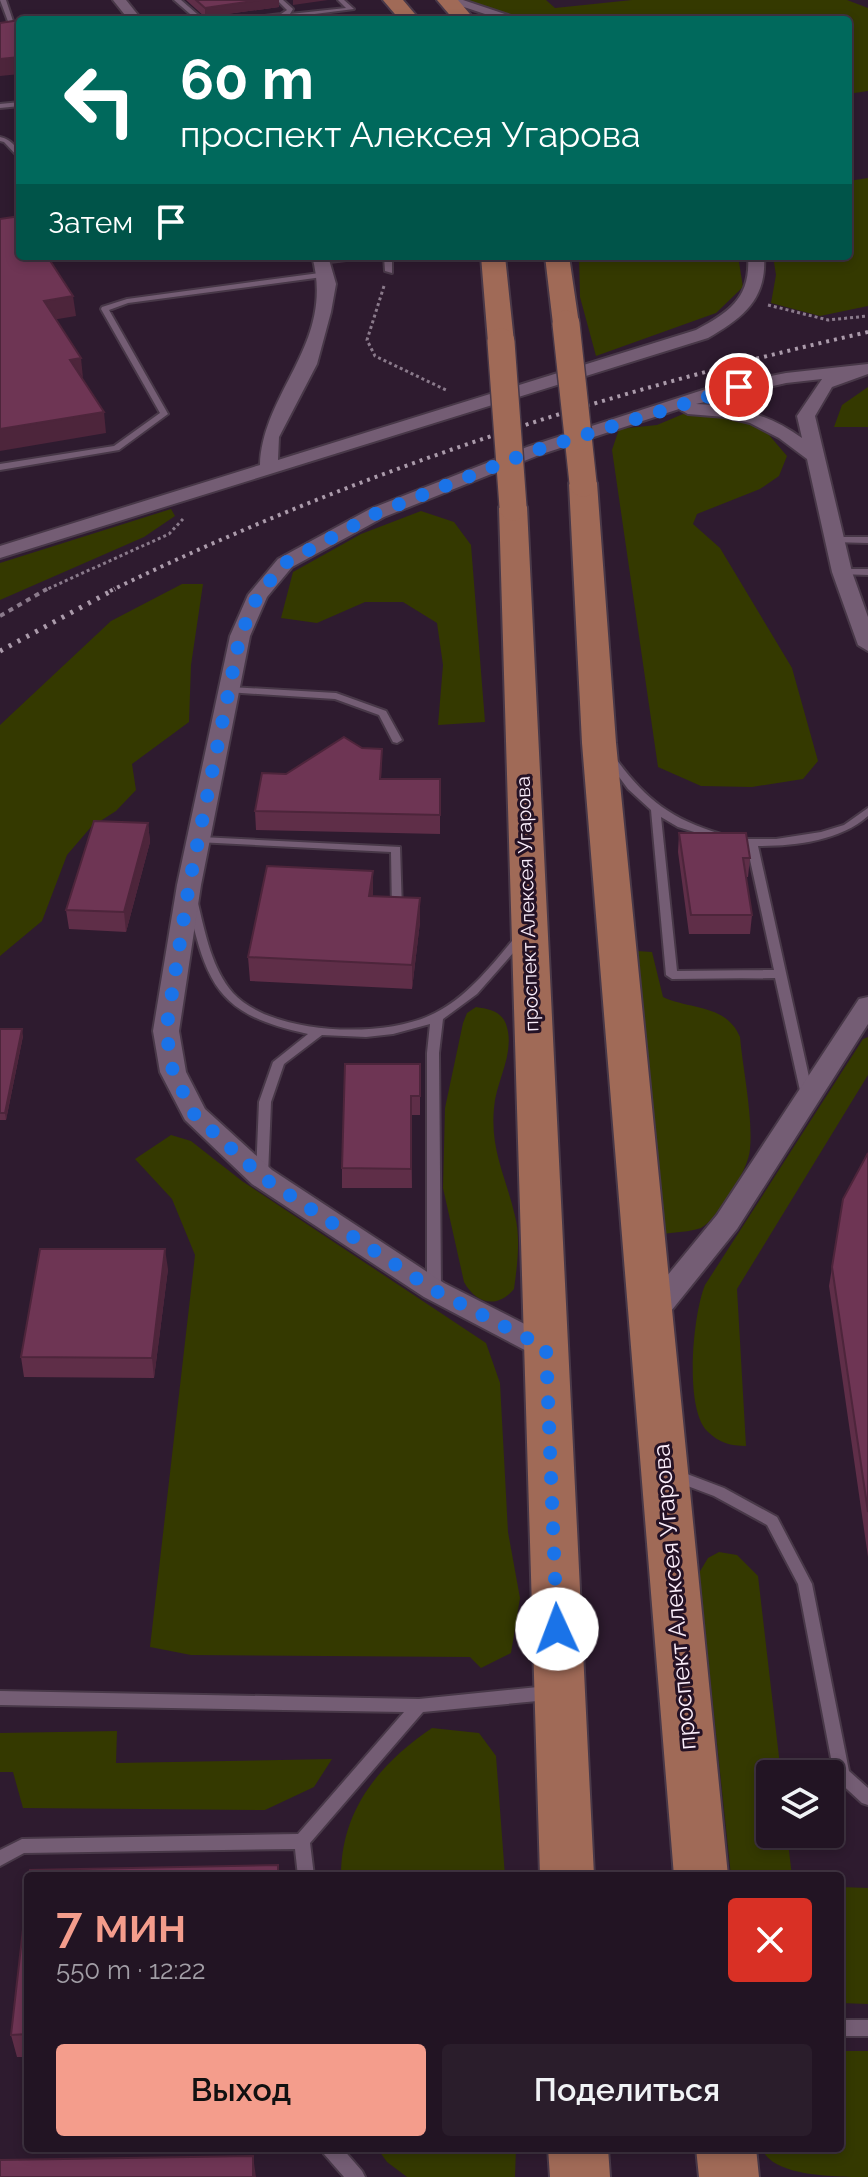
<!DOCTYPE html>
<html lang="ru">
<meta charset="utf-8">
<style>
body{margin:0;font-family:Raleway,sans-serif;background:#2a1d2b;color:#f1f3f6;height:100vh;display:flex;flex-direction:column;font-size:30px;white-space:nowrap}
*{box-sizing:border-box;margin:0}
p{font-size:26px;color:#a29ea6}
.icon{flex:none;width:44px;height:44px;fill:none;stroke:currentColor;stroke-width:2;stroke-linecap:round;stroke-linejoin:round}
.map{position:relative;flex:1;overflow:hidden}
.details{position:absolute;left:24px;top:1872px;width:820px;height:280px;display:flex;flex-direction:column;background:#221423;border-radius:8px;box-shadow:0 4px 12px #0003,0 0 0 2px #3f3341}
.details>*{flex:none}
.top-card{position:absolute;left:16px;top:16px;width:836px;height:244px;border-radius:8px;box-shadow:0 4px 12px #0003,0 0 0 2px #3f3341;background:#00695c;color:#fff;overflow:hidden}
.buttons{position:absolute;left:756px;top:1760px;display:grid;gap:16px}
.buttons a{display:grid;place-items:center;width:88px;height:88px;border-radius:8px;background:#221423;box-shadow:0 4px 12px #0003,0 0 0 2px #3f3341;font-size:40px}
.pin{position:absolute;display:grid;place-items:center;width:68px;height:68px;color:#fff;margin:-34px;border:4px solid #fff;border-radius:50%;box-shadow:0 2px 8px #0007}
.me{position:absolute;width:88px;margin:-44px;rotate:358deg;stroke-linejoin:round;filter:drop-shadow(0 0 6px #0008)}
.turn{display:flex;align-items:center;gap:28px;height:168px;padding:0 32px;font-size:36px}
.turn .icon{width:104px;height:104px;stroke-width:2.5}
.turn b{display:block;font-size:56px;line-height:68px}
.then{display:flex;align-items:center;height:76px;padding:0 32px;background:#0003;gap:16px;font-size:30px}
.round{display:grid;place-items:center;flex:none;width:84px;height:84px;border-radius:8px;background:#2a1d2b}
.headline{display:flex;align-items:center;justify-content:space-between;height:136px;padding:0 32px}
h1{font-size:48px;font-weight:600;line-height:60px;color:#f49d8c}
.action{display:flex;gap:16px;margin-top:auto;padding:16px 32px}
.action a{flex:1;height:92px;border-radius:8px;background:#f49d8c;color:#111;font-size:32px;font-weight:600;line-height:92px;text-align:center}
.action a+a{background:#2a1d2b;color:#f1f3f6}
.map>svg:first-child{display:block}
.green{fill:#343900}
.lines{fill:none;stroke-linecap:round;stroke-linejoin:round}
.service-casing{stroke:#483848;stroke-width:4}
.minor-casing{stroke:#483848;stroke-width:4}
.primary-casing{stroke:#483848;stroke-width:4}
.path-far1{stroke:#8a7a8b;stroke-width:3;stroke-dasharray:3 3;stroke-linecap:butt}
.path{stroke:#8a7a8b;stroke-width:4;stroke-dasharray:5 5;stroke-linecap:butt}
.service{fill:#745d74;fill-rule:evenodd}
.minor{fill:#745d74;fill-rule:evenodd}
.primary{fill:#a06a57;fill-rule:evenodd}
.rail-far1{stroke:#ab9bab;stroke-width:4;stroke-dasharray:3 5;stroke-linecap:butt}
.rail{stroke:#ab9bab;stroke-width:5;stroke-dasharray:3 7;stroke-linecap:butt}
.primary-bridge-casing{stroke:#483848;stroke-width:30;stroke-linecap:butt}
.primary-bridge{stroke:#a06a57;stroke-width:27}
.wall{fill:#5f2e48}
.shaded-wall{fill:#4d253b}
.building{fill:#6e3554;stroke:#4d253b;stroke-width:2}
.route{stroke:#1a73e8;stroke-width:14;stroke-dasharray:0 25.2}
.labels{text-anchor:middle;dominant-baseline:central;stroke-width:6;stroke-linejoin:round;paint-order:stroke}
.street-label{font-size:20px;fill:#fbeefb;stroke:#241225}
.near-street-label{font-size:24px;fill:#fbeefb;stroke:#241225}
</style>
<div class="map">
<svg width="868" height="2177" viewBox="0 0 868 2177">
<rect width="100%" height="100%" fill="#2e1b2f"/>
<path class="green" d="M464,0H546L555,8L632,0H847L868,8V91L848,94V20H535L486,10Z
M868,178V306L820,316L771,303L776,275L773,256H848V181Z
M579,256H738L743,287L716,313L596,356L580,297Z
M868,387V427H834L842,405Z
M695,409L757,421L787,456L779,476L760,489L697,514L693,524L720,548L792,668L818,761L803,779L752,787L701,786L658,767L612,450L619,429L657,425Z
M171,509L175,516L144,537L0,600V563Z
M421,511L454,522L471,545L485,722L438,725L443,665L437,623L403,602H365L317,623L281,618L293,572L361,534Z
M182,584H203L191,665L189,722L132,764L136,790L116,811L91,827L67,855L42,921L0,956V725L111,621Z
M637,951L652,952L663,997C691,1010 726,1004 740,1037C743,1071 753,1116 750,1149C749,1169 718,1219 701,1228C690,1232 675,1232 664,1234Z
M476,1007C489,1009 501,1011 506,1024C516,1053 496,1080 494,1108C490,1150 506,1177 515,1216C521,1238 517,1267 514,1289C497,1309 476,1304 464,1282L443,1188L445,1108L463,1023L467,1013Z
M868,1037V1075L737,1289L746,1446C731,1446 719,1443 707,1431C684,1407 693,1314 705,1285L863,1039Z
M171,1135L191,1141L242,1181L486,1343L500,1383L508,1532L520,1598L511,1653L481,1668L470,1657L191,1655L150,1647L195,1255L172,1199L135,1159Z
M719,1552L737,1555L758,1576L781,1774H770V1834H787L792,1876H731L699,1573L708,1558Z
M432,1728L479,1733L496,1756L505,1876H341C341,1810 379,1764 432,1728Z
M117,1731L116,1763L332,1759L314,1787L265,1810L23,1808L13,1772H0V1733Z
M840,1887L868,1888V2004L840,2003Z
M840,2051H868V2177C838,2177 771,2177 762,2148H840Z
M377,2148H516L515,2177H407L387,2162Z"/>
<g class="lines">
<defs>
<path id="service" d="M0,0H6L15,27L0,29V25L9,24Z
M174,0H181L204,20H197Z
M277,0H283L293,9L290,14L346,8L338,0H344L354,9L283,18L231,20L281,14L287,10Z
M20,102V106L0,108V104Z
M0,137C10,139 20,148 20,159L4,142L0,141Z
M345,256H366L362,258L322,263L318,261Z
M384,256H392V273L385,271Z
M327,272H330V276L128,303L109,310L168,414L119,450L0,470V464L114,446L160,413L101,309L102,307L127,299Z
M835,537H868V543L832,542L831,540Z
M842,569H868V575L839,574L837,572Z
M230,687L336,693L386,711L402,740L397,743L393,742L379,715L335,699L227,692V688Z
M610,755L614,756C644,798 670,819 721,834L722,836L717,839L678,827L661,817L677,971L774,970L747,846L731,843L730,841L731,839H776L821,832L844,825L868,808V816C840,841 794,846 758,846L813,1095L811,1098H803L801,1095L775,978L672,979L666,975L651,810L628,789L605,758Z
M201,837L400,847L402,911L397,914L392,911L391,852L197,842L196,840L197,838Z
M193,900L198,903C205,933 212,969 233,993C273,1036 386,1039 435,1013C469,996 494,962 518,934L522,933L528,936L477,994L443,1019L439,1053L441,1290L439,1293H429L427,1290V1053L430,1024L393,1034L366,1037L322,1035L284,1064L271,1102L268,1175L266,1178H258L256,1175L259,1102L273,1062L308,1034C220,1015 207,988 188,903Z
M674,1469L724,1488L777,1517L812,1584L849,1771L868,1788V1805L862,1803L836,1779L834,1774L798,1584L767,1525L714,1496L669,1479L667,1475L669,1471Z
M548,1686L553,1688L556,1693L553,1698L548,1700L423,1712L310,1843L314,1876H298L295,1849L24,1853L0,1866V1850L22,1839L298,1834L404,1712L0,1705V1691L419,1699Z
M840,2020H868V2036H840Z
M321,2148H342L362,2171L365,2177H344L324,2154Z"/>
<path id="minor" d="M113,0H126L142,20H129Z
M443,0H463L523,20H503Z
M312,256H328L336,284L331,312L317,364L279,437L278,460L696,330C730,312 751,297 748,256H764C767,299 743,318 708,338L0,558V546L260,465C263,390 336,343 312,256Z
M868,364V374L832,387L815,416L852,572L868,617V651L858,645L832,572L807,459L779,438L750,423L725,417L688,414L679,409L539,455L384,517L292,567L267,597L250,636L201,885L179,1031L186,1072L205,1109L272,1170L444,1283L556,1340L561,1348L556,1356L546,1359L536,1356L424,1297L252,1184L185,1120L160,1072L153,1031L177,885L230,636L248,595L278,559L370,509L527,447L709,388L786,373ZM822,379L797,416L802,438C770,415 735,405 696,404L786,383Z
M868,997V1024L737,1229L659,1326L649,1329L639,1326L635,1318L639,1310L717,1215L859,999Z"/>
<path id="primary" d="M383,0H403L420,20H400Z
M437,0H458L475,20H454Z
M481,256H505L514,342L510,347L501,350L488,342Z
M545,256H569L579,324L575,329L566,332L553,324Z
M583,474L593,477L597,483L616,743L728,1876H674L582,743L569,483L573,477Z
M513,498L523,501L527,507L594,1876H540L499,507L503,501Z
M548,2148H608L610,2177H550Z
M696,2148H756L759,2177H699Z"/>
</defs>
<use href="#service" class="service-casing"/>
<use href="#minor" class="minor-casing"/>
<use href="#primary" class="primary-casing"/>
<path class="path-far1" d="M384,286L367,340L375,356L446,390
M768,305L828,320L868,316
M43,591L169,534L183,519"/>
<path class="path" d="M0,616L47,589"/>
<use href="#service" class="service"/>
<use href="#minor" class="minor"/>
<use href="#primary" class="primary"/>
<path class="rail-far1" d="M110,591C355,472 603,392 868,332"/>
<path class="rail" d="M0,651L115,589"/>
<defs>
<path id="primary-bridge" d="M566,324L583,483
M501,342L513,507"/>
</defs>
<use href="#primary-bridge" class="primary-bridge-casing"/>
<use href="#primary-bridge" class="primary-bridge"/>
</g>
<path class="wall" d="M186,0H279V7L205,17Z
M362,748L382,749L381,779H440V834L256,830L255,811L286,774Z
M148,823L150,842L126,932L69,929L66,910Z
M679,833L750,858L748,877H746L752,915L750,934H689L678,852Z
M373,896L420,922L412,989L250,981L248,957Z
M0,1029L23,1036L6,1120H0Z
M420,1064V1115H411L412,1188H342V1168Z
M868,1153V1557L829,1286L843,1199Z
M168,1269L154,1378L24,1377L21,1357Z
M28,1885V2057H17L11,2035Z"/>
<path class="shaded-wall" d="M260,0H279V7L205,17V8Z
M293,0H328L293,5Z
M20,57V74L0,76V59Z
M73,296L76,316L46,321L44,301Z
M81,358L83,378L70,360Z
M104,412L106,433L0,451V429Z
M148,823L150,842L126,932L124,912Z
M373,871V895L370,920L369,896Z
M420,898V922L412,989V965Z
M22,1029L23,1036L6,1120L5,1113Z
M165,1249L168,1269L154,1378L152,1358Z
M253,2156L256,2177H253Z"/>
<path class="building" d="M196,0H260L205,8Z
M57,16L60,20H23Z
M20,20V57L0,59V23Z
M20,216V256H47L73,296L44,301L81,358L70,360L104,412L0,429V219Z
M344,737L362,748L382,749L380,779H440V815L255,811L262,773L286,774Z
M94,821L148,823L124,912L66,910Z
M679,833H746L750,858H743L752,915H691Z
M267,866L373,871L369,896L420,898L412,965L248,957Z
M0,1029H22L5,1113H0Z
M345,1064H420V1096H411V1169L342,1168Z
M868,1153V1512L832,1267L843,1199Z
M40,1249H165L152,1358L21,1357Z
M278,1865V1876H29L30,1870Z
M28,1885V2034L11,2035Z
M253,2156V2177H0V2160Z"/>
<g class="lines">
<path class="route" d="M557,1629L546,1348L434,1290L262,1177L194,1114L173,1072L166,1031L189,885L240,636L258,595L285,563L377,513L533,451L739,387"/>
</g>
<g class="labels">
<g class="street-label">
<text transform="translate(527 904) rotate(-92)">проспект Алексея Угарова</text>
</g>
<g class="near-street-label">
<text transform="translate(674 1597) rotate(-95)">проспект Алексея Угарова</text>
</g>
</g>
</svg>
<div class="buttons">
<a><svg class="icon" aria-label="layers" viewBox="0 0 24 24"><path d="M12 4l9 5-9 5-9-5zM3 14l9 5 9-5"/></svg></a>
</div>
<div class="pin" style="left:739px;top:387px;background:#d93025"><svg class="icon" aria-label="arrive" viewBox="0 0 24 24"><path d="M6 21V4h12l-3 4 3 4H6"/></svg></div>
<svg class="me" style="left:557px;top:1629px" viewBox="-20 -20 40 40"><circle r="19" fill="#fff"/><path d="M0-13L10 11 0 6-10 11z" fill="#1a73e8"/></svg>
<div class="top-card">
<div class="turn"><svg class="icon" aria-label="left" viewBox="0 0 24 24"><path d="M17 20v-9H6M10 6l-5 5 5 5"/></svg><div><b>60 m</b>проспект Алексея Угарова</div></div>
<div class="then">Затем<svg class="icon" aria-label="arrive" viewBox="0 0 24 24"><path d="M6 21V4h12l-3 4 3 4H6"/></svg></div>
</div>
<section class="details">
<div class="headline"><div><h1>7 мин</h1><p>550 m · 12:22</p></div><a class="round" style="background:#d93025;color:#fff"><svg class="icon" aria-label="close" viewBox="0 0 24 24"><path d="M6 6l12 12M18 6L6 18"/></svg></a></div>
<div class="action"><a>Выход</a><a>Поделиться</a></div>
</section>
</div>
